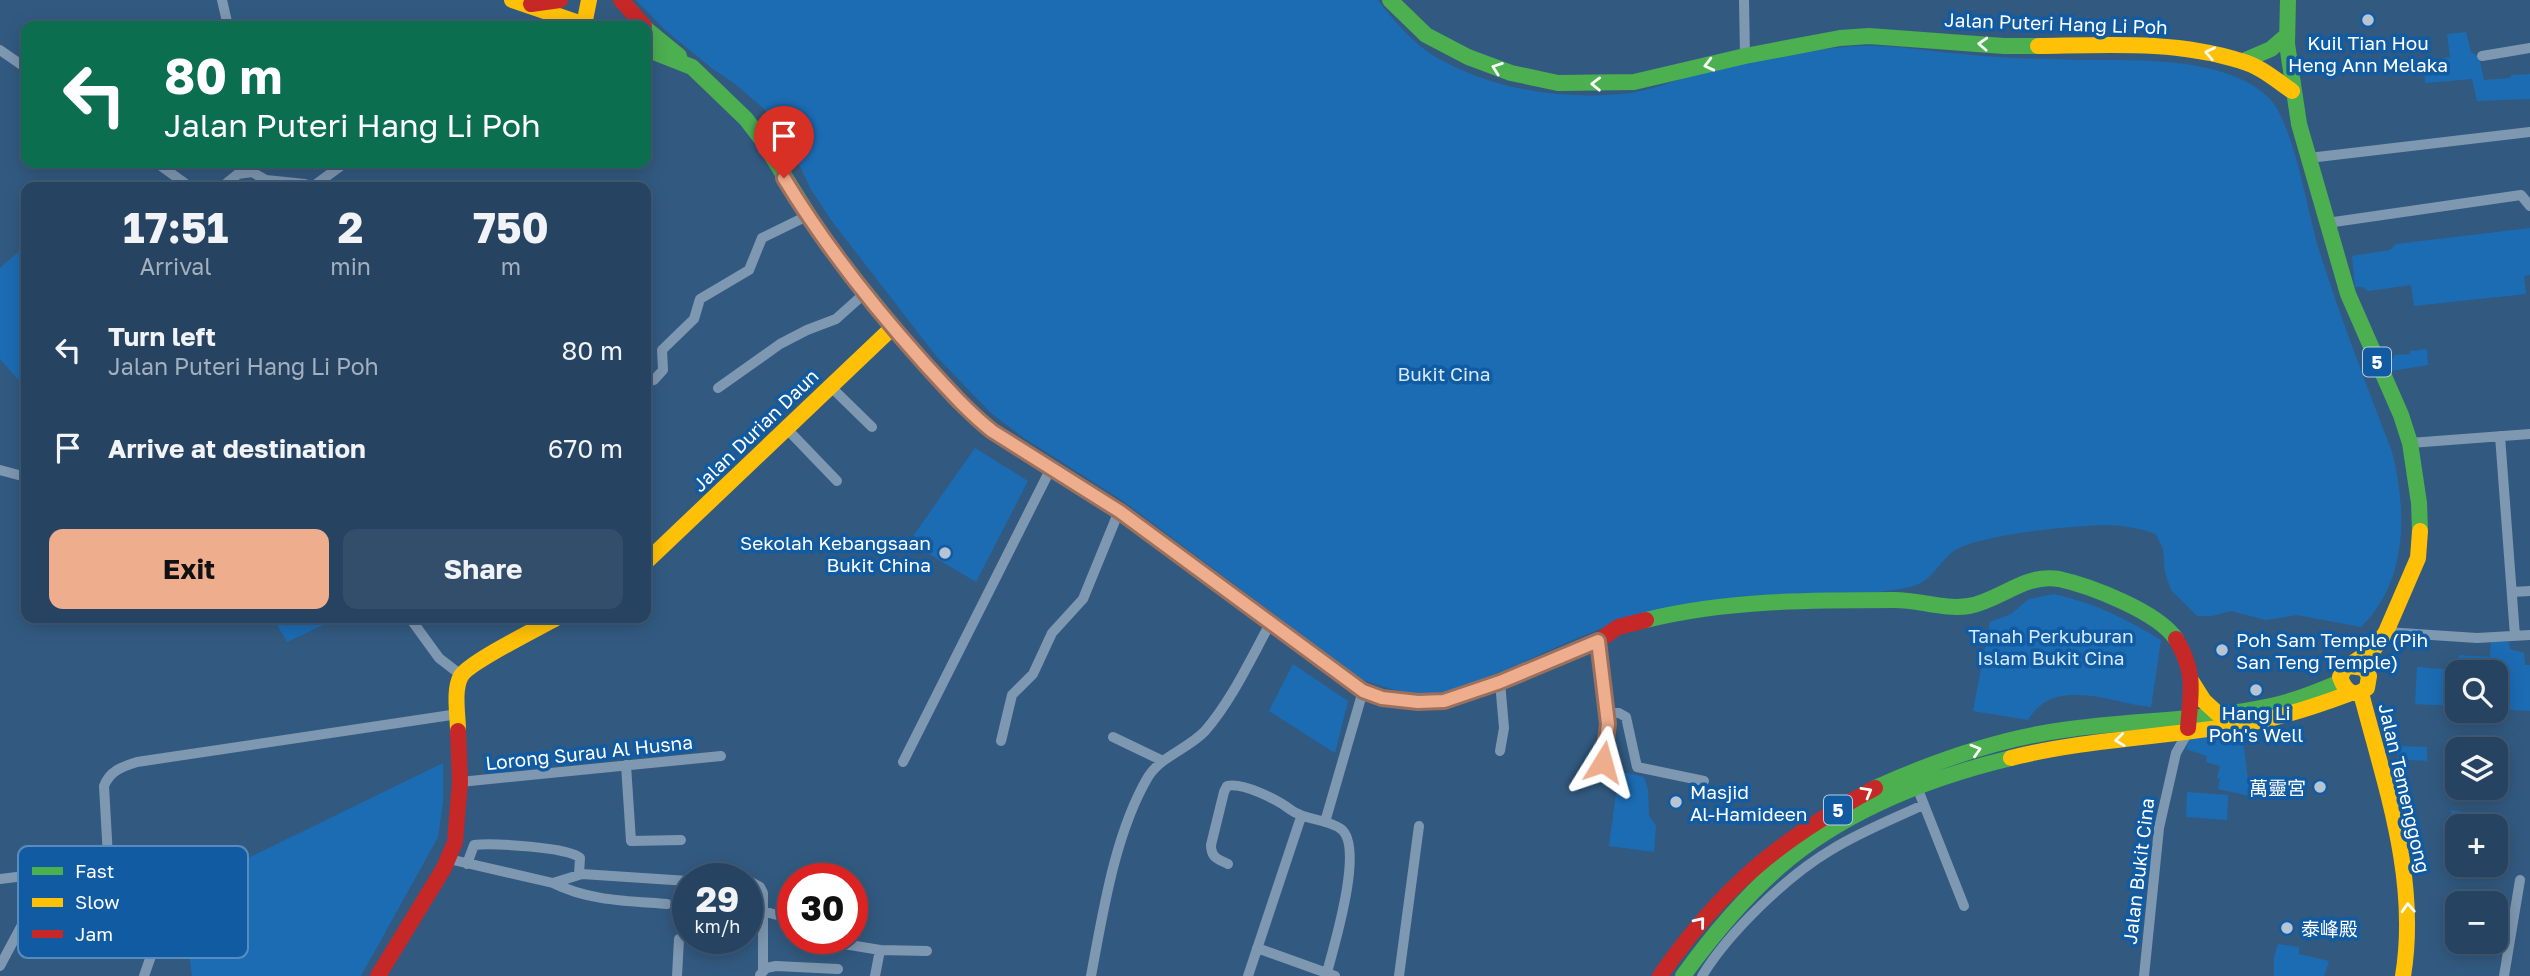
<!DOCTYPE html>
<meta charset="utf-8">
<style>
body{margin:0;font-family:"Golos Text","Noto Sans SC",sans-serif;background:#324e6a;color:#f1f3f6;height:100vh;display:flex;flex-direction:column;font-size:26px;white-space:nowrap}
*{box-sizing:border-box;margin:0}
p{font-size:23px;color:#a4b0bd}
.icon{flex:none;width:38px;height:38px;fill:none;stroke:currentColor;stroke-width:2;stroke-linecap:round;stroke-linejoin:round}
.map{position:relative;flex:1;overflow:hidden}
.panel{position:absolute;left:21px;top:182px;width:630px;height:441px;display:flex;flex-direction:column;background:#264461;border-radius:14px;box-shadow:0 4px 18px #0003,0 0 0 2px #425c76}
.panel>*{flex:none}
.banner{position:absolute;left:21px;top:21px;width:630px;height:147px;border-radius:14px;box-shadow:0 4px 18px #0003,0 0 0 2px #425c76;background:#0b6e4f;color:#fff;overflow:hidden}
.tools{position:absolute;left:2445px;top:660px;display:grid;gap:14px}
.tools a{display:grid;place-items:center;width:63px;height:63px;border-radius:14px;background:#264461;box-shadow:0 4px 18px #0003,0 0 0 2px #425c76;font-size:35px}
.speed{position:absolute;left:672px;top:863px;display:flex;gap:14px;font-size:35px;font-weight:700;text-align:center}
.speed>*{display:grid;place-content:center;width:91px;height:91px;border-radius:50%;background:#264461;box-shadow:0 4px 18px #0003,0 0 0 2px #425c76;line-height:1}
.speed small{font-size:18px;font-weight:400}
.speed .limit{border:10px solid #d22;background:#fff;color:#111}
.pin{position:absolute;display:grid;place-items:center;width:60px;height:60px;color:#fff;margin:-72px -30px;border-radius:50% 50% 50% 0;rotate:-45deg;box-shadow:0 0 7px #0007}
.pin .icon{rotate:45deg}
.me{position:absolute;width:77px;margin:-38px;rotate:8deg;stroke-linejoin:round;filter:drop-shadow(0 0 5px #0008)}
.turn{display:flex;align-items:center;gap:24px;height:147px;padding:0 28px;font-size:32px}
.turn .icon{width:91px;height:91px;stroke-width:2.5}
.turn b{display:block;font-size:49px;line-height:60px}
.eta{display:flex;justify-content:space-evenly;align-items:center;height:119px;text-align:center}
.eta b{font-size:42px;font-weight:700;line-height:49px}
.button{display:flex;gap:14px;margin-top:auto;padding:14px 28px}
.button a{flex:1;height:80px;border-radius:14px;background:#eead8d;color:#111;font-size:28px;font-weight:700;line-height:80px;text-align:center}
.button a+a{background:#324e6a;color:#f1f3f6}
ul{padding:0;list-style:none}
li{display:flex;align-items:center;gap:21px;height:98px;padding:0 28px}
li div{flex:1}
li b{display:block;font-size:26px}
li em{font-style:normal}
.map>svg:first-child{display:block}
.green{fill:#1c6cb4}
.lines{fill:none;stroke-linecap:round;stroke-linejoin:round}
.street{stroke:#7e98b1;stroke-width:10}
.fast{stroke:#4caf50;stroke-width:16}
.slow{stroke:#ffc107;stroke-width:16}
.jam{stroke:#c62828;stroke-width:16}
.oneway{stroke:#f6fbf6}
.route-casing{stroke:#9b705c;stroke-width:18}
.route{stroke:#eead8d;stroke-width:12}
.poi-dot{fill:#b7c5d3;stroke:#115ba2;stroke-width:2.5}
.labels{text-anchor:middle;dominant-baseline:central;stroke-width:7;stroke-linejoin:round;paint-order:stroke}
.shield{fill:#115ba2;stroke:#b8cee3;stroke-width:2}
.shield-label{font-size:18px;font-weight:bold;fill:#fff}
.street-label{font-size:19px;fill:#fff;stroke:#115ba2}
.poi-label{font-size:19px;fill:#fff;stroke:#115ba2;text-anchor:start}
.park-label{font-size:19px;fill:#d4eafe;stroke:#115ba2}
.key{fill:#115ba2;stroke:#588cbe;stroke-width:2}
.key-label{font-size:19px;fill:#fff}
</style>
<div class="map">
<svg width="2530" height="976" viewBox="0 0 2530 976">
<rect width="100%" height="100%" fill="#325a81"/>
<path class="green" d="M636,0H1378C1393,20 1412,42 1434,56C1491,90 1565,101 1631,93C1652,90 1673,81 1694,75C1743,63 1806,50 1856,46C1891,44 1927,51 1961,54C2001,58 2040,59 2079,60C2135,60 2227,56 2269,98C2294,123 2308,216 2320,253C2341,320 2367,386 2392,452C2407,511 2408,581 2361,627L2297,615L2266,620L2231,611L2212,616H2197L2171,590L2165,572L2163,549L2156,534C2139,528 2122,525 2104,525C2070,526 1986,534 1957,549C1941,558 1933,581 1913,586C1885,594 1858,592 1829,593C1777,594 1722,596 1670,607C1618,619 1570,641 1521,663C1496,673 1468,688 1441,692C1413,697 1384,688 1359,678L1123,501L1024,438L991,413L937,357L834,224L810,188L786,136L764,109L734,83L713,69L665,30Z
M2466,32L2471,52L2479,57L2484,80L2510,78L2512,75L2530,74V99L2477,101L2472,79L2425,83L2424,62L2450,57L2447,34Z
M2530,228V275L2524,276L2526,294L2414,306L2411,285L2368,291L2362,287H2355L2352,256L2390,250L2396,244Z
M26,245V389L0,359V268Z
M2427,349L2428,365L2391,371L2385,359L2394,358V355L2410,354V351Z
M975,448L1028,481L976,582L909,542Z
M2054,594C2098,604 2122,617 2161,640L2151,707C2111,703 2054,675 2028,720L1973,711L1990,622L2011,614L2029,599Z
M273,618H338L287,642Z
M2491,642H2509L2510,649L2524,653L2525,665H2530V711L2496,709V672H2457V706L2415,704L2417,667L2457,670L2459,655L2490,657Z
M1293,664L1348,701L1335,753L1269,711Z
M2242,732L2250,796L2218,789L2220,779L2217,778L2220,766L2206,762L2207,756L2186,749L2190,739Z
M2399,746L2427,747V761L2398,759Z
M443,763V802L438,837L361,976H192L181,891Z
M1619,771L1644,777L1648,790L1649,816L1656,826L1654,852L1609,846Z
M2187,792L2228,795L2227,820L2186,817Z
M2451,810L2483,815L2505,821V831L2496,834V826H2457V838L2454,839Z
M2278,944L2299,947V954L2329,961L2324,976H2274V957Z"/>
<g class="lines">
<path class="street" d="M222,0L228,26
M1744,0L1745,56
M0,50L26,68
M2482,56L2530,48
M2309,158L2530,132
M157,163L190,187
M222,187L238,174L252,172L266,180L305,184L311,187
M312,187L345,163
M2327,223L2521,195L2530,206
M646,382L654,380L663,370L662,350L694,319L700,299L749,270L762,238L807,216
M831,387L872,427
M718,388L780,344L807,330L836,319L865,293
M787,429L837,481
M2500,436L2515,636
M2410,443L2530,434
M0,470L26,477
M2512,592L2530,591
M410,618L439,658L461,675
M2386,632L2477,638L2530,635
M1598,641L1608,724L1603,762
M1605,713H1619L1626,717L1637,767L1704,781
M1113,737L1163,761
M1001,741L1012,695L1033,674L1052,633L1083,599L1119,511
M1500,751L1504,728L1500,682
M903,762L1051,468
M626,765L631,841L681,840
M460,782L721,756
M1915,782L1964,906
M1325,822L1363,691
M449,859L553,883L582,874L688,881
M467,864L474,845C491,843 571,847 580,858L579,874
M1228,864C1218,859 1211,858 1211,845L1224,792L1227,786C1243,782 1278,800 1291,810C1306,821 1326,818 1341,829C1365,847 1333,949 1326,976
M0,879L97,867L106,863L108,857L104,786C110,771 121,767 137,762L458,714
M747,880L760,887L763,893V971
M553,883C589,901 628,901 667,904
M762,911L793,919
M808,938L880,950L927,951
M1257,948L1335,976
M0,966L23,923
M760,975L766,968L776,966L838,969
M144,976L151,956
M677,976L679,939
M875,976L880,950
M1091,976C1103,912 1115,833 1148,777C1161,756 1188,749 1205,731C1232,700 1251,658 1271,622
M1248,976L1301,817
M1399,976L1419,826
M1702,976C1729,932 1787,876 1831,850C1860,832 1893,819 1923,805
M2144,976L2159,828L2176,753L2188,732
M2504,976L2520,880"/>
<path class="fast" d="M1390,0L1426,35L1468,57L1511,73L1558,83L1634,82L1745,56L1840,38L1869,36L2004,46H2038
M2288,0L2287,44L2299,124L2348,294L2401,415L2410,443L2419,503L2420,531
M646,29L679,56
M646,49L692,67L746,119L762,140L828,246L908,345
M2243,61L2271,49L2286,36
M1646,620C1726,600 1812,600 1895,600C1919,600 1945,610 1969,606C2001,600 2025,573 2059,579C2091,586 2158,612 2176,639
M1875,788C1935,761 1997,739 2063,730C2133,720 2205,721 2275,705C2297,700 2319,691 2340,682
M1683,976C1711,937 1742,900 1778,868C1843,811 1928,778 2011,758"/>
<path class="slow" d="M512,0L588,26
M584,25L589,0
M2038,46C2106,45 2176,40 2241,61C2260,66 2276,80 2292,91
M908,345L958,401L992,431L1119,511L1218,584
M646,562L892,328
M2350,666L2364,668L2369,676L2367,688C2353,699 2345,691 2340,677L2345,668L2374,649L2386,632L2418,558L2420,531
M2192,682L2204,701L2217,713
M2361,693C2385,786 2419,879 2403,976
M458,731C458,715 453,690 461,676C469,662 539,628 556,618
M2011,758C2091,738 2174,737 2254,722C2287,716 2319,705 2351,693"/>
<path class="jam" d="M621,0L644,26
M531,4L560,0
M1218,584L1363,691L1382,698L1418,702L1444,701L1500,682L1598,641L1618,627L1646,620
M2176,639C2196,673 2191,690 2188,728
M378,976L444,868L455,842L460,782L458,731
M1660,976C1722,887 1780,839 1875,788"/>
</g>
<defs><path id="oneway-chevron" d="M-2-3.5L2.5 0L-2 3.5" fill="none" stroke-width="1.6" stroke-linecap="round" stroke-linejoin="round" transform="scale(1.75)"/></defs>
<g class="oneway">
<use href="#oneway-chevron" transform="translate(1983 44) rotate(-177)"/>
<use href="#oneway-chevron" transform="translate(2210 53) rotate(-168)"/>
<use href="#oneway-chevron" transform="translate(1709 65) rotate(166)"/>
<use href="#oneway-chevron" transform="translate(1497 68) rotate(-160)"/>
<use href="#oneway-chevron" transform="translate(1596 84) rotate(-179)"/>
<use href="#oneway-chevron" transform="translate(2120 740) rotate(173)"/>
<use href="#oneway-chevron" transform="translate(1976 750) rotate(-17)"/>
<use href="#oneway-chevron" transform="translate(1867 792) rotate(-30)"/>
<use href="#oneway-chevron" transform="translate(2408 908) rotate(-93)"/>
<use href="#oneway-chevron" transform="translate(1700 922) rotate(-51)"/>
</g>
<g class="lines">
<defs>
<path id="route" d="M784,178C824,244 872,305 924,363C946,387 967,411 992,431L1119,511L1363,691L1382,698L1418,702L1444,701L1500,682L1598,641L1608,724L1603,762"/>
</defs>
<use href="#route" class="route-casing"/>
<use href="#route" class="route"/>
</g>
<g class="poi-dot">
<circle cx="2368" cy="20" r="7"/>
<circle cx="945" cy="553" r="7"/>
<circle cx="2222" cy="650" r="7"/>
<circle cx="2256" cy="690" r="7"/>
<circle cx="2320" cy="787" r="7"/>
<circle cx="1676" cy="802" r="7"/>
<circle cx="2287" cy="928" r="7"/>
</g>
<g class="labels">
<g class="shield">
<rect x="2363" y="347.5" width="28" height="29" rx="5"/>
<rect x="1824" y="795.5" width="28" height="29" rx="5"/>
</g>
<g class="shield-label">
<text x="2377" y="362">5</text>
<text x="1838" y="810">5</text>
</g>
<g class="street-label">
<text transform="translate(2056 23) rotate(2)">Jalan Puteri Hang Li Poh</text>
<text transform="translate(755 430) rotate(-44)">Jalan Durian Daun</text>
<text transform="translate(589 752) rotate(-6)">Lorong Surau Al Husna</text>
<text transform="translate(2405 788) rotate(77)">Jalan Temenggong</text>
<text transform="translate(2138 871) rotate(-83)">Jalan Bukit Cina</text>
</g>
<g class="poi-label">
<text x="2368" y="42" text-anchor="middle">Kuil Tian Hou<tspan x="2368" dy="22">Heng Ann Melaka</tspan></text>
<text x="931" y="542" text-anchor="end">Sekolah Kebangsaan<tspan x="931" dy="22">Bukit China</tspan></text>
<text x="2236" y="639">Poh Sam Temple (Pih<tspan x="2236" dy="22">San Teng Temple)</tspan></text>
<text x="2256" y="712" text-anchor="middle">Hang Li<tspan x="2256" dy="22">Poh's Well</tspan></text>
<text x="2306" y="787" text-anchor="end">萬靈宮</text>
<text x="1690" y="791">Masjid<tspan x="1690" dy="22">Al-Hamideen</tspan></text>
<text x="2301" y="928">泰峰殿</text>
</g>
<g class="park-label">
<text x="1444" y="373">Bukit Cina</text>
<text x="2051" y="635">Tanah Perkuburan<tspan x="2051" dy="22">Islam Bukit Cina</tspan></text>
</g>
</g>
<rect x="18" y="846" width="230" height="112" rx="10" class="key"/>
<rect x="32" y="867" width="31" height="8" fill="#4caf50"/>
<rect x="32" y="898" width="31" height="9" fill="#ffc107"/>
<rect x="32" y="930" width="31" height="8" fill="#c62828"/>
<g class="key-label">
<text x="75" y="878">Fast</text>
<text x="75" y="909">Slow</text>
<text x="75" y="941">Jam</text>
</g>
</svg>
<div class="tools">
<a><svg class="icon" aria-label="search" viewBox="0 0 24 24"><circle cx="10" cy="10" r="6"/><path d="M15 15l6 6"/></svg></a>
<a><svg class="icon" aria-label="layers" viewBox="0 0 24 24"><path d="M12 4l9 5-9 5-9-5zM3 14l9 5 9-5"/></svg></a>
<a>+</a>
<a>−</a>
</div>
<div class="speed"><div>29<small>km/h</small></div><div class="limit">30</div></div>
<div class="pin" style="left:784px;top:178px;background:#d93025"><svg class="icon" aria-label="arrive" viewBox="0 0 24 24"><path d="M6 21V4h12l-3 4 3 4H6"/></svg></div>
<svg class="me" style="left:1603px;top:762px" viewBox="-20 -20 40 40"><path d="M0-17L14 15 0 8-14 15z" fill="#eead8d" stroke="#fff" stroke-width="4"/></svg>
<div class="banner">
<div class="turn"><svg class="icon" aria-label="left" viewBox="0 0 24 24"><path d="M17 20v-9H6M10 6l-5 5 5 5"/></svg><div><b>80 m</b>Jalan Puteri Hang Li Poh</div></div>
</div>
<section class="panel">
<div class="eta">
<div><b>17:51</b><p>Arrival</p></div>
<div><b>2</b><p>min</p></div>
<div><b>750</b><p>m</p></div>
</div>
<ul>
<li><svg class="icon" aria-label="left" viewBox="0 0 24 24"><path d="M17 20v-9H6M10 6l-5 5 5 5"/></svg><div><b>Turn left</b><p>Jalan Puteri Hang Li Poh</p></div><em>80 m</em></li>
<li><svg class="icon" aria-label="arrive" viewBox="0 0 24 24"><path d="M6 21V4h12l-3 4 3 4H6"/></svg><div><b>Arrive at destination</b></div><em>670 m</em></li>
</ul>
<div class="button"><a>Exit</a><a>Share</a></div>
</section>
</div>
